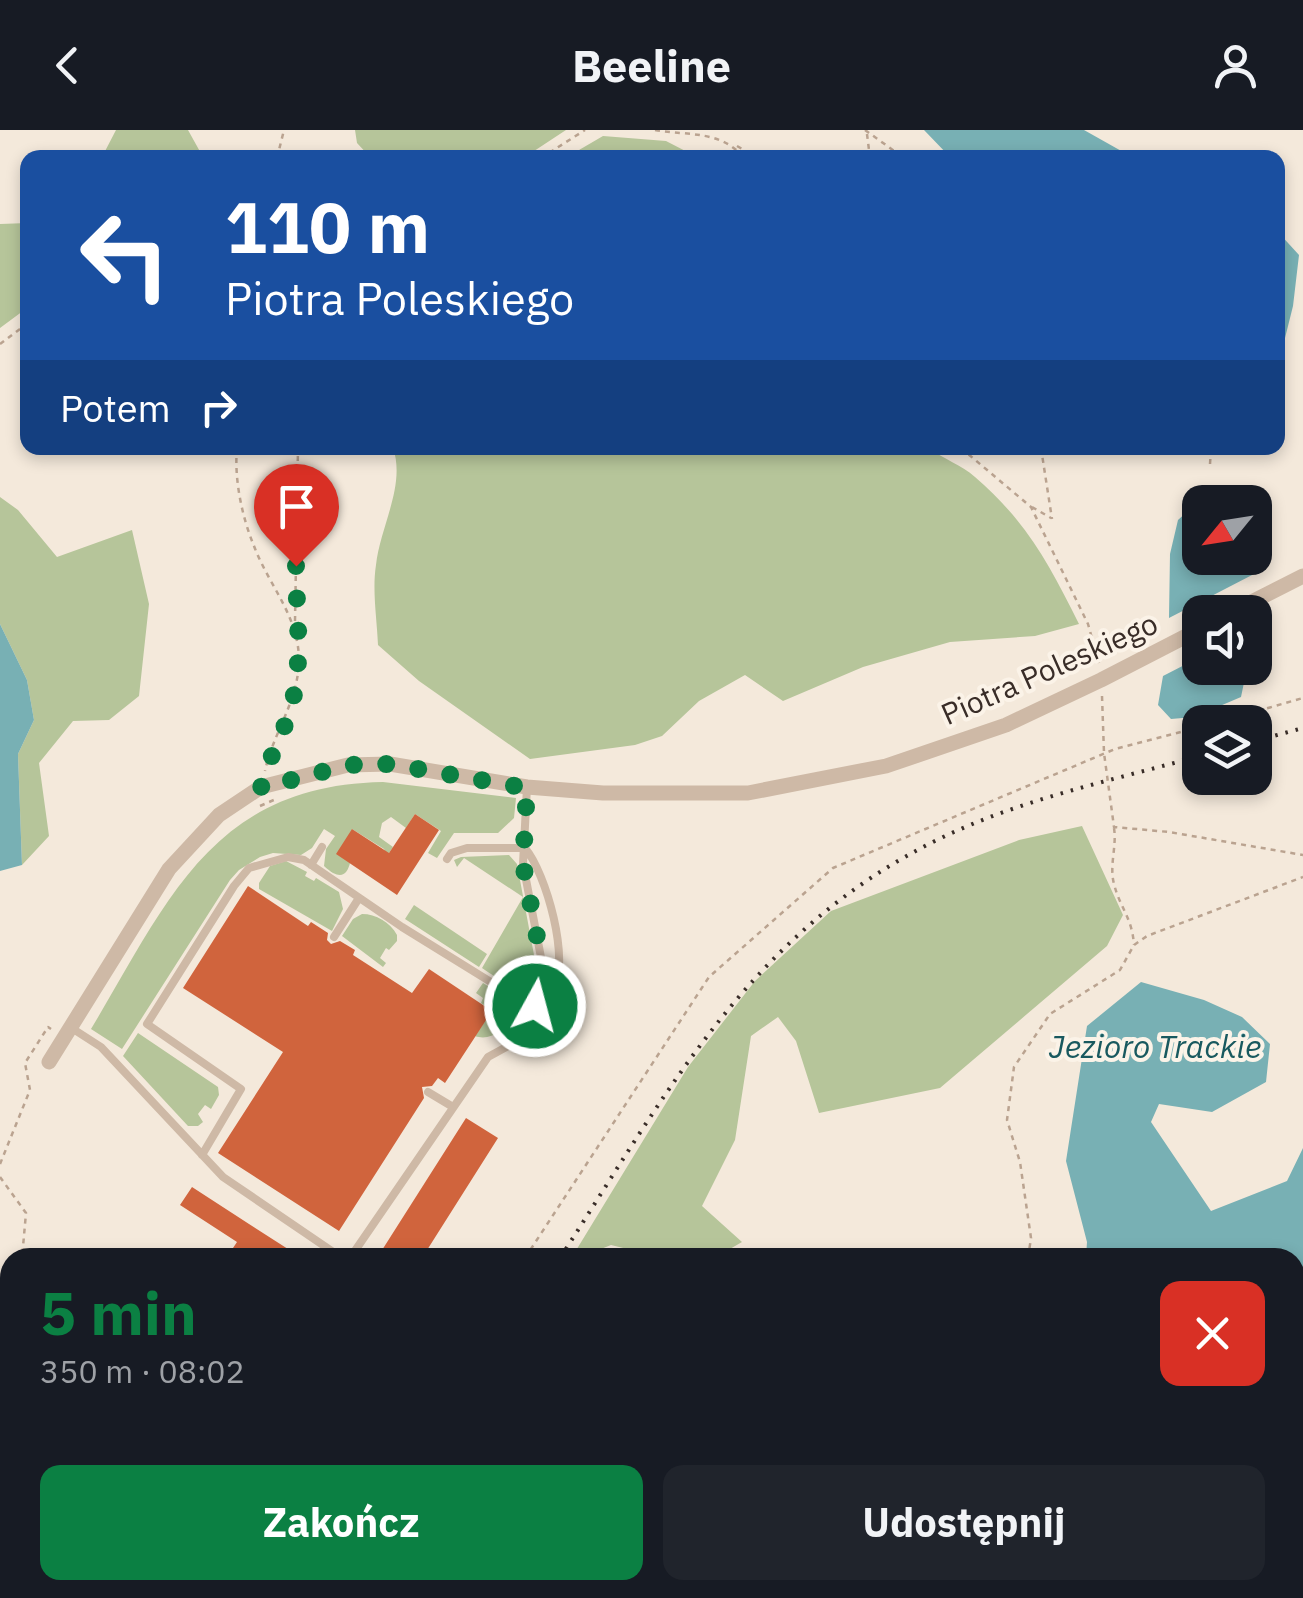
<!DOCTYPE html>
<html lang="pl">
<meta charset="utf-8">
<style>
body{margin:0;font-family:"IBM Plex Sans",sans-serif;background:#20242c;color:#f1f3f6;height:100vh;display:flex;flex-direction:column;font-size:38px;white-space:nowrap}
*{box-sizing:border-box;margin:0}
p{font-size:32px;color:#9ea1a6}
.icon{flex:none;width:55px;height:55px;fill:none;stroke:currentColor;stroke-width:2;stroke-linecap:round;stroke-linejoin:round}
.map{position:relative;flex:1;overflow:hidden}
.drawer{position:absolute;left:0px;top:1118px;width:1305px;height:352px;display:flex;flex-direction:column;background:#171b24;border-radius:30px 30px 0 0;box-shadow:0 5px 15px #0003}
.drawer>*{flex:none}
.top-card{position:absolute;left:20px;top:20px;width:1265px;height:305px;border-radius:20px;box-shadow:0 5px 15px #0003;background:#1a4fa0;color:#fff;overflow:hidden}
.needle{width:65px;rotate:240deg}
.tools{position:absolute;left:1182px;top:355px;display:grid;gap:20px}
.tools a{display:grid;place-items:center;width:90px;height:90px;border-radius:20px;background:#171b24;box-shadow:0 5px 15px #0003;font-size:50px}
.pin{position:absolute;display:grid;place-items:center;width:85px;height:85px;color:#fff;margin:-102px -42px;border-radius:50% 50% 50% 0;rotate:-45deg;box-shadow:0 0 10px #0007}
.pin .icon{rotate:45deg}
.me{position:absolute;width:110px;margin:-55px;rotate:7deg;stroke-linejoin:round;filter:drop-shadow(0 0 8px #0008)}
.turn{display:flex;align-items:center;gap:35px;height:210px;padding:0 40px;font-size:45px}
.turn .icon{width:130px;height:130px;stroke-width:2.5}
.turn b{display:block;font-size:70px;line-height:85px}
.then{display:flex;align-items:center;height:95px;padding:0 40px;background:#0003;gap:20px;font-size:38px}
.round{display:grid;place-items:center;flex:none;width:105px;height:105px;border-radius:20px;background:#20242c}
.headline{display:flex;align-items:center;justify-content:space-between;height:170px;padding:0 40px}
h1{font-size:60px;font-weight:700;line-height:75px;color:#0b8043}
.action{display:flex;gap:20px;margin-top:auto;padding:20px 40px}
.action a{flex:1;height:115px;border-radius:20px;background:#0b8043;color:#fff;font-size:40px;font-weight:700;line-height:115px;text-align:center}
.action a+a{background:#20242c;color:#f1f3f6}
header{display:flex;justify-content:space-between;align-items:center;height:130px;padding:0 40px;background:#171b24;font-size:45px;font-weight:700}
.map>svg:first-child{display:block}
.green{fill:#b6c59a}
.water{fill:#78b0b4}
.building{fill:#d0643d}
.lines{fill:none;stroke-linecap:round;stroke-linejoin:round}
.path{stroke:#baa390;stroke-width:2.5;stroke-dasharray:5 5;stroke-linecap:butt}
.lane{stroke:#ceb9a6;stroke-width:8}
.street{stroke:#ceb9a6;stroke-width:15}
.rail{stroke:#392d28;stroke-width:4;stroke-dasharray:2.5 8;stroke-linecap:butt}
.route{stroke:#0b8043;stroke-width:18;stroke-dasharray:0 32.4}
.labels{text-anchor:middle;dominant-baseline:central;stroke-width:8;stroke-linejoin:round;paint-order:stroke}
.street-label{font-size:30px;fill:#392d28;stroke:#fbf3e8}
.water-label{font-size:32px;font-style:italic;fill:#19595f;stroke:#fbf3e8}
</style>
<header><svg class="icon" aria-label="back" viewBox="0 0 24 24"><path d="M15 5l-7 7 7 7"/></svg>Beeline<svg class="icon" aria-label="person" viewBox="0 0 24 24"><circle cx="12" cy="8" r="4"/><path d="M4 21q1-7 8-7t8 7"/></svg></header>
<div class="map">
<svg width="1303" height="1468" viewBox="0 0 1303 1468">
<rect width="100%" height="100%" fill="#f4e9db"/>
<path class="green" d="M116,0H188L203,27H102Z
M355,0H566L525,27H370L357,13Z
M603,6L666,11L697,27H567Z
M28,93L27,178L0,198V94Z
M393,318H929C943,329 962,335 975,347C1027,392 1049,434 1079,494L1035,506L950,512L863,537L783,571L745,545L699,571L662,606L635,615L530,629L419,551L378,515C377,489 372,460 376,435C380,397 406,355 393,318Z
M0,367L18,380L57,427L132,400L149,474L139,566L109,590L73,591L39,633L49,706L22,735L18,624L34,590L27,550L0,494Z
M383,652L516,668L514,688L498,703H454L437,728L428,723L441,701L415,684L406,698L391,687L382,693L379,707L393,717L387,726L384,719L352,699C352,716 355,765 324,736L326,719L335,706L324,699L312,718L301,725L273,723L260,727L239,740L230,750L122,919L91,899C168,771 212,655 383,652Z
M1082,696L1123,785L1107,816L940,958L819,983L796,911L778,887L751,906L735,1010L702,1076L742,1112L716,1127H660L611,1115L581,1127H572L688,937L755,851L831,781L1019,710Z
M509,725L517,734L537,841C527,874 501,850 482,838L523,767L464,728L457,737L454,730L461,727Z
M286,731L307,742L305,746L314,751L316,748L339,762L343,779L332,801L259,759V753L270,736Z
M414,775L487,824L479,837L405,789Z
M362,784C376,784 390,792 397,805V811L389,820L386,818L380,828L386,833L383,837L342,806L353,789Z
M483,853C491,858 505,865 509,874C518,893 493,913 475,906L492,881L481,873L483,868L476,863Z
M138,903L218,957L219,965L211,979L205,975L198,984L203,992L198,996H188L123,926Z"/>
<path class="water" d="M924,0H1084L1132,27H950Z
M1278,102L1299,125L1293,176L1278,236Z
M1203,367L1210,372H1200V428H1249L1254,444L1169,488L1170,424L1178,390Z
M0,494L27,550L34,590L18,624L22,735L0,741Z
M1200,527V538H1247L1241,567L1194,587L1171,589L1158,575L1163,546Z
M1141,852L1204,870L1242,887L1270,914L1266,952L1212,982L1159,974L1151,992L1211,1081L1287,1051L1303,1018V1468H889L891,1460H1295V1128L1086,1127L1087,1112L1066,1031L1087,896Z"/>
<path class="building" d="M415,684L439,700L397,765L336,724L352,699L389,723Z
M248,756L308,796L311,792L328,803L327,810L331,814L340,811L355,820L353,825L412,863L429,839L492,881L445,953L438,948L432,956L422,957L424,968L339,1101L218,1023L283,922L183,858Z
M466,988L498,1008L422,1128H377Z
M192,1057L249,1094L302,1128H247L233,1118L237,1112L180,1075Z"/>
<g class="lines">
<path class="path" d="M655,0C690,6 721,0 744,28
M865,0L904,28
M867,4L870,28
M737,16L758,28
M277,28L284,0
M541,28L585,0
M0,214L28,193
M237,318C234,349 242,387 254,416C269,456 299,486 299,531C298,572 273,603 265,641
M961,318L1031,377L1088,494L1099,533
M1041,318L1052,389
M1210,334L1211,318
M1032,377L1051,388
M295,491L298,318
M1102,566L1104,623L1114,697L1169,702L1303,725
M1219,592L1303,568
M260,676L276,669
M1114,698C1117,717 1109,735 1114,754C1120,778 1132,787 1134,815
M0,1034L30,960L25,933L48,897L51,899
M0,1047L26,1083L22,1128
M525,1128L709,847L833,738L1115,619L1200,597
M1028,1128L1031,1108L1020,1032L1007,990L1014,937L1050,884L1120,840L1134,815L1147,806L1303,747
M0,1198L10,1167
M305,1468L310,1460
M860,1468L863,1460"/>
<path class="lane" d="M447,729L451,723L467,718H525C546,743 571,831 553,861C550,868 542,871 535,876
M311,735L322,717
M334,807L359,768
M70,897L101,917L223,1047L342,1128
M428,962L453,977
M202,1025L241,959L147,894L234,756L249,738L288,727L304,730L402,797L515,867L535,876
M350,1128L488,927L510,915L535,876L544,843L523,734L527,657"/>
<path class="street" d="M1232,482L1303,446
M49,932L169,739L219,685L261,657L348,635L390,634L527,657L603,663H748L886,636L1006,595L1101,550L1200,499"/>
<path class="rail" d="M1255,611L1303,598
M560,1128C669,960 752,799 941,708C1022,669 1113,650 1200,626
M339,1468L344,1460"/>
</g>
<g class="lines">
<path class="route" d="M296,436C296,480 303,526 293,569C287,599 268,627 261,658L348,635L390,634L527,658L523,734L544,843L535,876"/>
</g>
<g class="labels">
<g class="street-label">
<text transform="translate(1049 538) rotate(-24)">Piotra Poleskiego</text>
</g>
<g class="water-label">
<text x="1155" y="916">Jezioro Trackie</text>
</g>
</g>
</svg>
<div class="tools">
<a><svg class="needle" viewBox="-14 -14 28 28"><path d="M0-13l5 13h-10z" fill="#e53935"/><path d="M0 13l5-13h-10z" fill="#9ea1a6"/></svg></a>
<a><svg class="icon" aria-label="sound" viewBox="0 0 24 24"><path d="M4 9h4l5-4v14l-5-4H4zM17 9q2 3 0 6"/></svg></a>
<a><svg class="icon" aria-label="layers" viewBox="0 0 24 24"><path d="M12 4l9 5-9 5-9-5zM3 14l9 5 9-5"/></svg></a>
</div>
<div class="pin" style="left:296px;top:436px;background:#d93025"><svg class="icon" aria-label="arrive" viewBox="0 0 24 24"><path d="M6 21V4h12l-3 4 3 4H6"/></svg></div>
<svg class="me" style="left:535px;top:876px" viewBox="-20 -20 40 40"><circle r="17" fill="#0b8043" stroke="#fff" stroke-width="3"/><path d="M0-11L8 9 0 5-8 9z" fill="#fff"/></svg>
<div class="top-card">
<div class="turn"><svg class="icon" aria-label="left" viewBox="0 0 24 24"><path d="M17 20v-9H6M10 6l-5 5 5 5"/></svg><div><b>110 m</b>Piotra Poleskiego</div></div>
<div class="then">Potem<svg class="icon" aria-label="right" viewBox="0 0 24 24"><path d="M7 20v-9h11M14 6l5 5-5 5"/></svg></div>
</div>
<section class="drawer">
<div class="headline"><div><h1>5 min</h1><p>350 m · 08:02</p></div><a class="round" style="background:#d93025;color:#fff"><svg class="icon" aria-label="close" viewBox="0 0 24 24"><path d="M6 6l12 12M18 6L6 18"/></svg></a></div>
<div class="action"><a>Zakończ</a><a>Udostępnij</a></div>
</section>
</div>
